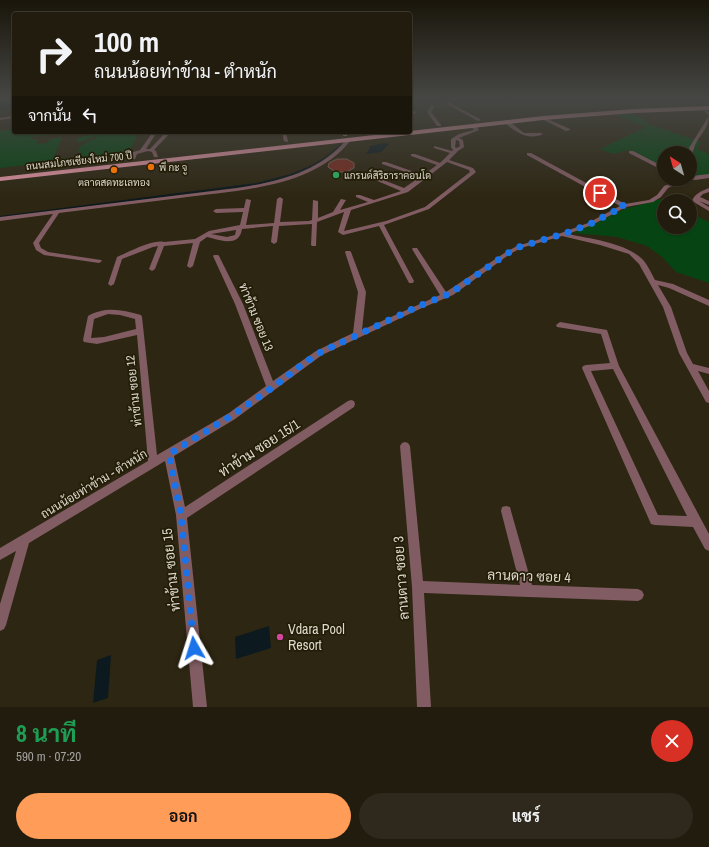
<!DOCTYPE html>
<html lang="th">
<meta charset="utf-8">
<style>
body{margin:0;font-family:"Archivo Narrow",Sarabun,sans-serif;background:#2e291c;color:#f1f3f6;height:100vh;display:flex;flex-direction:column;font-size:15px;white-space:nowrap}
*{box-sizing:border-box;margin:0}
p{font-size:13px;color:#a2a19e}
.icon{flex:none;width:22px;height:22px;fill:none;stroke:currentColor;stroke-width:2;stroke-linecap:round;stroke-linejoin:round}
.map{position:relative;height:707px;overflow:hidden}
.sheet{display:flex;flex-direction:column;background:#221c0e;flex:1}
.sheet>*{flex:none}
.guide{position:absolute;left:12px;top:12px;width:400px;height:122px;border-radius:4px;box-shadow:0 1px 3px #0004,0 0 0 1px #3f3a2e;background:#221c0e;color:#f1f3f6;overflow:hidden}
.needle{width:26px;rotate:323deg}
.controls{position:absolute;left:657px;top:146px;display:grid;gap:8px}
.controls a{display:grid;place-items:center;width:40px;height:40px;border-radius:50%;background:#221c0e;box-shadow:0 1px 3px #0004,0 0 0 1px #3f3a2e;font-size:20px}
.pin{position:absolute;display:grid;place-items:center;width:34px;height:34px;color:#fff;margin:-17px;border:2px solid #fff;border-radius:50%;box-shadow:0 1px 4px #0007}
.me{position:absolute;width:44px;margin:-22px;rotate:354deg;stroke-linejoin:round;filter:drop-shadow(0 0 3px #0008)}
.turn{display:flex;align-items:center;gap:14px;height:84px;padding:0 16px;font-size:18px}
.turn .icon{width:52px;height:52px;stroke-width:2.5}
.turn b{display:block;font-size:28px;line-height:34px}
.then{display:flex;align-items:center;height:38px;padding:0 16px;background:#0003;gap:8px;font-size:15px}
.round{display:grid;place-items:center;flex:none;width:42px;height:42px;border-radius:21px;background:#2e291c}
.overview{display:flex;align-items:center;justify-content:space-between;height:68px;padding:0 16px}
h1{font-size:24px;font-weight:700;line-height:30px;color:#1e9e55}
.button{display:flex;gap:8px;margin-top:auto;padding:8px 16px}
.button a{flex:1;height:46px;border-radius:24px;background:#fe9c58;color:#111;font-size:16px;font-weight:700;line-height:46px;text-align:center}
.button a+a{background:#2e291c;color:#f1f3f6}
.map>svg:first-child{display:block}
.green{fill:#074413}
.water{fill:#0c1a1f}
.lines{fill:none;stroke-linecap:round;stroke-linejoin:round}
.stream-far1{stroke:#0c1a1f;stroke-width:1.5}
.stream{stroke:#0c1a1f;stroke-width:2}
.building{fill:#772c21;stroke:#775d58}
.street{fill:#815c63;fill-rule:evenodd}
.secondary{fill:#b47a85;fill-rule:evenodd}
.primary{fill:#db909f;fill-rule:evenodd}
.route{stroke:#1a73e8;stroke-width:7;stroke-dasharray:0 12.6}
.food-dot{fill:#e8710a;stroke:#231d08;stroke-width:1.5}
.leisure-dot{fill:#2e9e5b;stroke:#231d08;stroke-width:1.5}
.hotel-dot{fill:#d1479c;stroke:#231d08;stroke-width:1.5}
.labels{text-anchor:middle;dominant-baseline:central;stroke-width:3.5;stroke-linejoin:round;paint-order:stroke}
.far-street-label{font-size:10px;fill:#ded9cd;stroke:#231d08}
.far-poi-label{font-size:10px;fill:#ded9cd;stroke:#231d08;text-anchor:start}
.street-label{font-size:12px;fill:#ded9cd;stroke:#231d08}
.near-street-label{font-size:14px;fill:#ded9cd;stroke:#231d08}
.near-poi-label{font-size:14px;fill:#ded9cd;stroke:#231d08;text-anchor:start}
</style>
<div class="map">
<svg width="709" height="707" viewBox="0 0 709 707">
<rect width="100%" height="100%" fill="#2d2612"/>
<path class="green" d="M629,113L647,120L643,122L701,142L697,149L709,154V175L690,176V153H664V168L627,150L613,154L600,149L646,127L622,118L619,114Z
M14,129V132H65L64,134L30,137L31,139H37V144L47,143L50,139L62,137L52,162L0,168V131Z
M94,132H138L129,155L60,162L63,158H73L81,154L78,151L80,146L98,137C91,135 85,143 77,142V138L94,134Z
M660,199L664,201V227H690V213L709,222V283L676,272L662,257L647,246L617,237L573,233L625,209Z"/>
<path class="water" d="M0,98H14V109L0,111Z
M384,143L389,144L381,152L367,154L366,153L368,152L370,146Z
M269,626L271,648L236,659L235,637Z
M111,655L108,698L93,703L97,660Z"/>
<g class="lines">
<path class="stream-far1" d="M308,168L322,160L341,145"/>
<path class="stream" d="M0,217L257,184L291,175L310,167"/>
</g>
<path class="building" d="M337,159H347L354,163V168L346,172H336L328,167L329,163Z"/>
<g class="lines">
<path class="street" d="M421,98L420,99L410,101V99Z
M707,98H709V101L707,100Z
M448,102L480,119L481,120L478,121L447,104Z
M432,105L435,106L431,112L441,125V126H437L427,112Z
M705,110L709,112V115L705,112Z
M415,111L416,113L410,115V113Z
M14,116V118L0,120V118Z
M543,117L570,129V130L566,131L542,119L541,118Z
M708,117H709C709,129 697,137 694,148C690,158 697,166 692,176L709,174V178L695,180L690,179V153H688L689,148Z
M505,121H509L524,133H541L543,134C529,141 516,132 505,123Z
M471,125H475L479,130L459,138L463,140L464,147L458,151L449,160L473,168L476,172L475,173L429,209L384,225L414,281L413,283H409L408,281L379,226L343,235L338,232L344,212L317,222L316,246H312L311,245L312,224L279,226L277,242L274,244L271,242L273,226L242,229C239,248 220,240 207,237L200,242L193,266L190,268L187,266L193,243L164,246L155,269L152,271L149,269L158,246L153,247L122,259L114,284L111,286L108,284L117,257C129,252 153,239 164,242L195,239L209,231L240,225L243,212L216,213L213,211L216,209L244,208L246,199L251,200L246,225L274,223L277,199L280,197L283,199L280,222L309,221L312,220L313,200L318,201V218L333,212L341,199L346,200L340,210L368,202L356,197V195H360L374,200L401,191L368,177L373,176L404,188L420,177L382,164V162H386L423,175L437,165L411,156V154H415L440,163L450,153L434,148V146L452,151L453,150L451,147V139L459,134L474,130L471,126ZM456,140L459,141L460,146L457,148L455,147ZM447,162L469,170L470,172L425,207L386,221L344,231L351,210L408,192ZM236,230L235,235L227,237L211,234Z
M153,132H157L146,149H150L166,132H171L154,150L156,151L158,157H154L152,152L148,151L137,154L135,159H131L133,152L140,150Z
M282,132H286L288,142L284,141Z
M347,139L351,140C313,189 236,190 180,198C140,203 99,208 59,213L39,243L41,248L48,252L101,260L102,261L99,263L44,255L36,250L33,243L53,214L0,221V217L237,188C277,182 320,172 347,139Z
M629,151H633L664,167V171L629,153Z
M527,153H531L625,204L649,200L657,195L664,186L680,179H687L668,188L661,197L653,202L626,207L592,225L568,234C591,239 628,243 644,261C648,266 652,274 655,280L673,284L709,300V306L669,288L658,285L671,307L687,353L693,364L709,368V374L698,371L709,391V403L706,402L679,353L663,307L639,264L629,254L600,245L562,236L521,248L510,254L453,295L422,308L322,355L235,419L174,456L185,507L348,401L351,400L354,401L355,404L354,407L187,518L207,707H193L176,515L165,461L29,543L6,625L4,629L0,631V604L16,551L0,560V548L148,461L137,335L97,344L84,342L83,340L88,316C106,306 122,310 141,315L142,317L157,455L229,413L266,386L235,304L213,256L214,255H218L219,256L243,304L273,381L316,351L353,333L358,292L345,252L346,251H350L351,252L366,292L362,330L440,295L412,249L413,248H417L446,292L506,252L517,246L561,233L588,223L620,206L527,155ZM108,314L120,315L135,319L136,329L104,337L91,338L94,319Z
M709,188V192L703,194L700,197L709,201V205L699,201L709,207V211L692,201C695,193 702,191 709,188Z
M560,322L607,330L619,366L709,534V551L705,549L693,527L655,525L651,524L582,368L583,366L586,365L610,363L601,334L557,327L556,325ZM613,369L687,516L658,515L591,371Z
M405,442L408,443L410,446L423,581L520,585L501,511L502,507L506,506L510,507L511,511L532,585L638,589L642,591L644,595L642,599L638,601L424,593L431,707H417L412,587L400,446L402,443Z"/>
<path class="secondary" d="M344,132H348L347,136H343Z
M351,132H355L352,135L350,134Z"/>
<path class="primary" d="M709,106V110L634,113L543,120L0,181V177L543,116L634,109Z"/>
</g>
<linearGradient id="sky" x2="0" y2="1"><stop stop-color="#19150a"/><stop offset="0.5" stop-color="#464744"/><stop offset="1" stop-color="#464744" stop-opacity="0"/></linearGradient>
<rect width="709" height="197" fill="url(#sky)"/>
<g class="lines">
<path class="route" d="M194,648L181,515L169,454C200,435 232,416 262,395C282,381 299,366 319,353L419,306L451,293L508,253L519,247L563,234L590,224L624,206L600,193"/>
</g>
<g class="food-dot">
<circle cx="151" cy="167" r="4"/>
<circle cx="114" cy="170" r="4"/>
</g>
<circle class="leisure-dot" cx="336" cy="175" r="4"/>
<circle class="hotel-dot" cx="280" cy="637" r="4"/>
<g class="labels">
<g class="far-street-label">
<text transform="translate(79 161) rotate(-6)">ถนนสมโภชเชียงใหม่ 700 ปี</text>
</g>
<g class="far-poi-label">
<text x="159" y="167">พี กะ จู</text>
<text x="344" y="175">แกรนด์สิริธาราคอนโด</text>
<text x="114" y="182" text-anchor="middle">ตลาดสดทะเลทอง</text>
</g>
<g class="street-label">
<text transform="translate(256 317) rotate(68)">ท่าข้าม ซอย 13</text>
<text transform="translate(134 391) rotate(-96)">ท่าข้าม ซอย 12</text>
<text transform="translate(94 484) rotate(-31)">ถนนน้อยท่าข้าม - ตำหนัก</text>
</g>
<g class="near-street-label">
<text transform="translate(259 448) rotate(-33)">ท่าข้าม ซอย 15/1</text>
<text transform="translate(171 570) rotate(-96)">ท่าข้าม ซอย 15</text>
<text transform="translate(529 576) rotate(2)">ลานดาว ซอย 4</text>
<text transform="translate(401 578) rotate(-94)">ลานดาว ซอย 3</text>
</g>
<g class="near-poi-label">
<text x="288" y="629">Vdara Pool<tspan x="288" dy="16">Resort</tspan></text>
</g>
</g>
</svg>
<div class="controls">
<a><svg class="needle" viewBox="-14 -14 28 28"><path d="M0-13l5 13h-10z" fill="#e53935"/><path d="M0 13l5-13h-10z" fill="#a2a19e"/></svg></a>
<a><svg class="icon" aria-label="search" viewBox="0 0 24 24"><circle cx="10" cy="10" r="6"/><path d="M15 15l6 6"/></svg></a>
</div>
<div class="pin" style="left:600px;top:193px;background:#d93025"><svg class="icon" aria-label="arrive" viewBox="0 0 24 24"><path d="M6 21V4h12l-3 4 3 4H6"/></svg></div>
<svg class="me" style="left:194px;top:648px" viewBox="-20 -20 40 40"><path d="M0-17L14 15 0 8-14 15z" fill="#1a73e8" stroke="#fff" stroke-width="4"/></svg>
<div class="guide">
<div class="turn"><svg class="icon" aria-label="right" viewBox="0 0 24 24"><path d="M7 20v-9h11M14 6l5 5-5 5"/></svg><div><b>100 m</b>ถนนน้อยท่าข้าม - ตำหนัก</div></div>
<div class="then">จากนั้น<svg class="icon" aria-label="left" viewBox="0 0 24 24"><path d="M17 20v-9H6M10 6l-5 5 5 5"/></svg></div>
</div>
</div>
<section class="sheet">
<div class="overview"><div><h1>8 นาที</h1><p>590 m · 07:20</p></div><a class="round" style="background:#d93025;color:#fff"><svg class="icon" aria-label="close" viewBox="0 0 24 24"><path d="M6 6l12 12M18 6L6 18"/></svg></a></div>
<div class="button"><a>ออก</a><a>แชร์</a></div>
</section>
